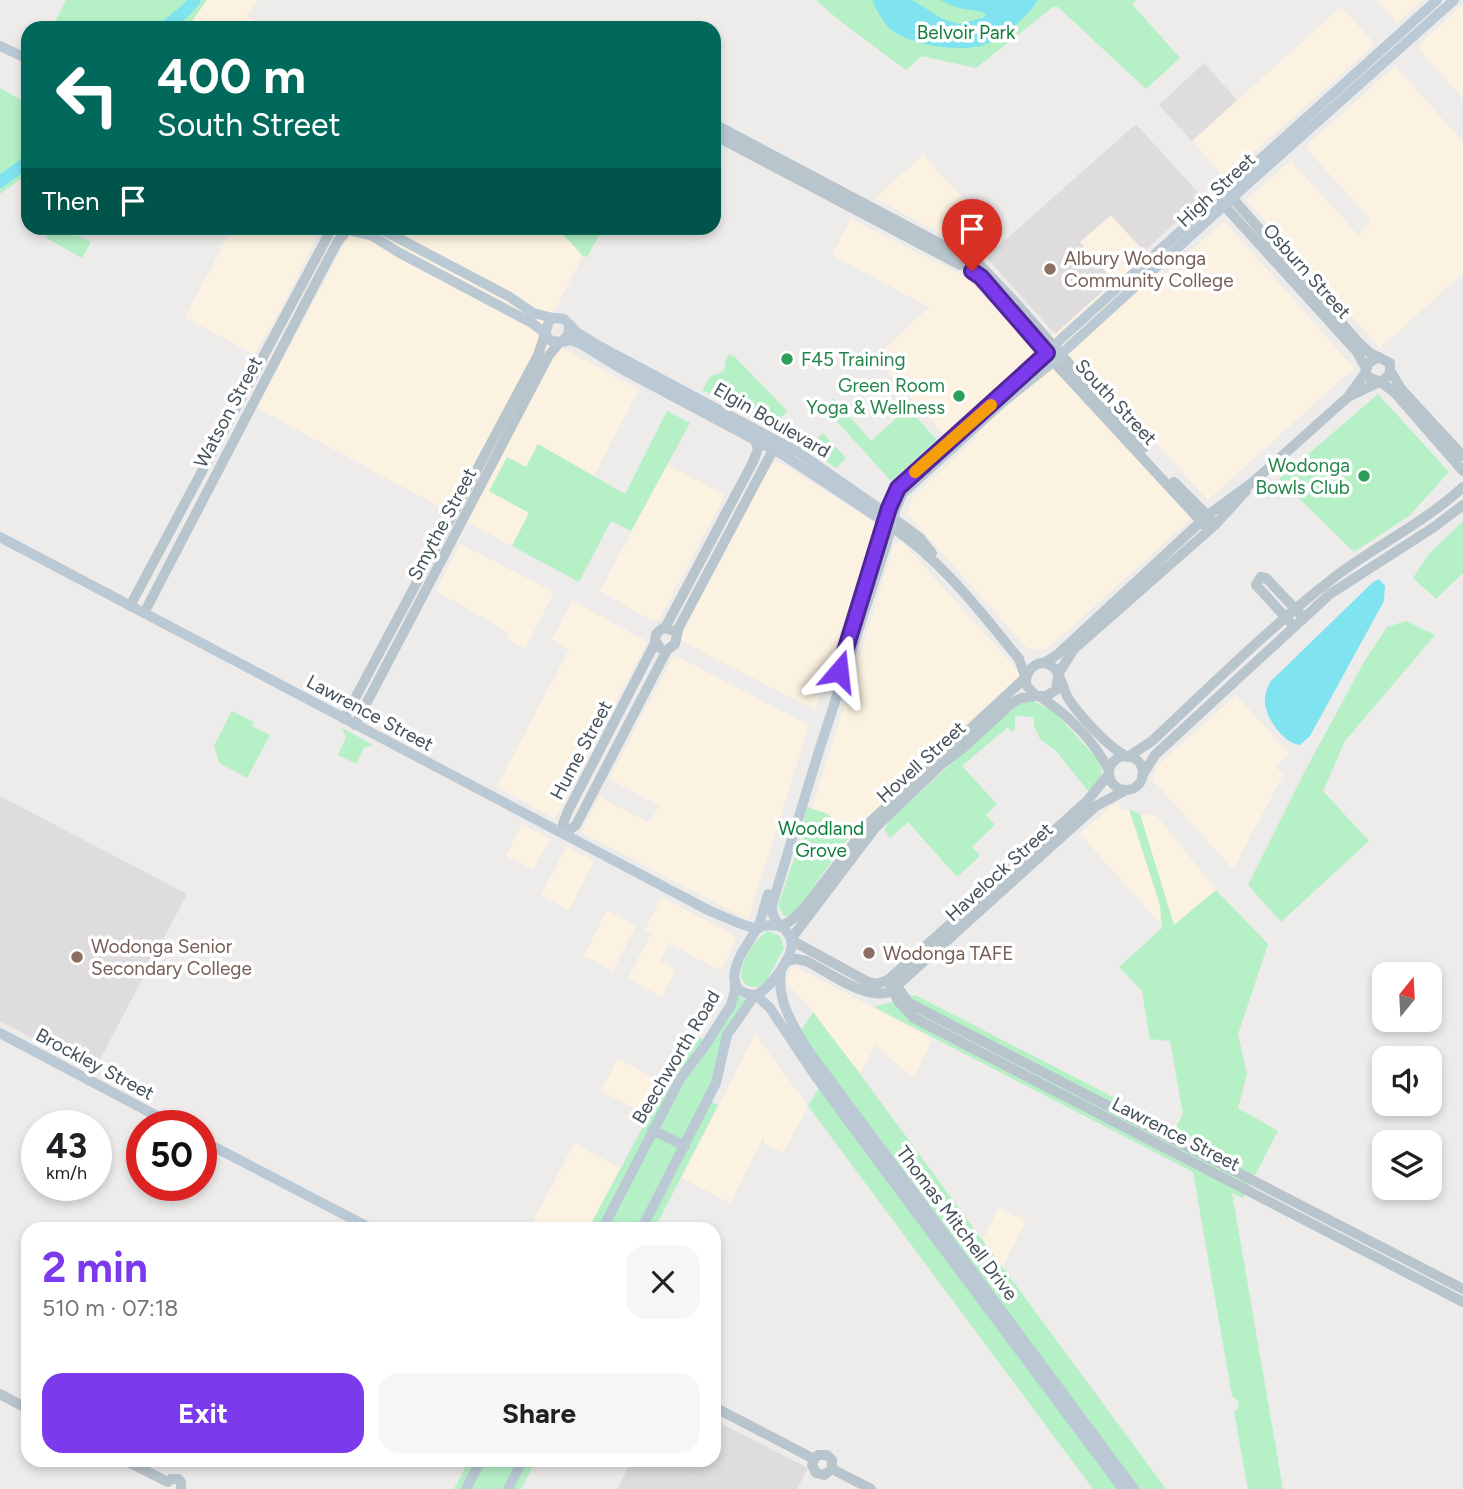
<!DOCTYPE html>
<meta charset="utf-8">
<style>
body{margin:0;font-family:Figtree,sans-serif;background:#f6f6f6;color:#202124;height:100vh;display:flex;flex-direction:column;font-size:26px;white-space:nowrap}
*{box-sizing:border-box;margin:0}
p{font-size:23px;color:#757577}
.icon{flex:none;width:38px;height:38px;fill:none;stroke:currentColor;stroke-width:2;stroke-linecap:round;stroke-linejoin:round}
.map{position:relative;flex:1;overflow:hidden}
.drawer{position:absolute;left:21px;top:1222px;width:700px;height:245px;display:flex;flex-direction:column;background:#fff;border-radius:21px;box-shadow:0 4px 10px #0003}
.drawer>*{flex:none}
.guide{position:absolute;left:21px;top:21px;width:700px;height:214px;border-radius:21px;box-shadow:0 4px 10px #0003;background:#00695c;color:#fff;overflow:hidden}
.needle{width:46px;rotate:18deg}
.tools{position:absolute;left:1372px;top:962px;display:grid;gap:14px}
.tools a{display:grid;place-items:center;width:70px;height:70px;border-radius:14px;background:#fff;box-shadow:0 4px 10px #0003;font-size:35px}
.speed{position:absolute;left:21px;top:1110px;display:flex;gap:14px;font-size:35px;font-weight:700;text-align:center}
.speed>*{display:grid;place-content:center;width:91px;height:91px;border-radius:50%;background:#fff;box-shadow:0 4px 10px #0003;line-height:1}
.speed small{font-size:18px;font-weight:400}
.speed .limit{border:10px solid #d22;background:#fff;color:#111}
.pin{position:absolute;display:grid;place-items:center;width:60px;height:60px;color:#fff;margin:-72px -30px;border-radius:50% 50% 50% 0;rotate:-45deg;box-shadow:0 0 7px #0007}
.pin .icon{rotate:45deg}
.me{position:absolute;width:77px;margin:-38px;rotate:17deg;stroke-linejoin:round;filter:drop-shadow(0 0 5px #0008)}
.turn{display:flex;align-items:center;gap:24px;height:147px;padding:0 21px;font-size:32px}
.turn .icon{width:91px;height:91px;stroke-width:2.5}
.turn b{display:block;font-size:49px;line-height:60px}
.then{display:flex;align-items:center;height:66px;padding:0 21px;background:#0003;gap:14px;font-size:26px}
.round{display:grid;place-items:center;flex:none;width:74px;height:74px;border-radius:21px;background:#f6f6f6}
.head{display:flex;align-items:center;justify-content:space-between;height:119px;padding:0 21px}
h1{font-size:42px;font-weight:700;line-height:52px;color:#7c3aed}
.action{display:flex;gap:14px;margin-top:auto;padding:14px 21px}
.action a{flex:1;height:80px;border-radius:21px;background:#7c3aed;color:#fff;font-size:28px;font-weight:700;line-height:80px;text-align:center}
.action a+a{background:#f6f6f6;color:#202124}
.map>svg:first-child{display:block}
.commercial{fill:#fcf2e1}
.education{fill:#dfdcdd}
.green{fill:#b5f0c6}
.water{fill:#7fe3f0}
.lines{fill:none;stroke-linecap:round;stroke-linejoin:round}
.river{stroke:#7fe3f0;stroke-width:12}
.tertiary{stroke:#b8c5cc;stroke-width:10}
.secondary{stroke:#bac9d4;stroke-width:10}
.route-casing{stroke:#51269a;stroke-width:18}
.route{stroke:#7c3aed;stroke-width:12}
.slow{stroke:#f59e0b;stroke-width:12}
.education-dot{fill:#8d6e63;stroke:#fff;stroke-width:2.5}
.leisure-dot{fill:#2e9e5b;stroke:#fff;stroke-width:2.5}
.labels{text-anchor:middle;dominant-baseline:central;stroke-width:7;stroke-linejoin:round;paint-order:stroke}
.park-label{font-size:19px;fill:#117d3c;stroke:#fff}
.street-label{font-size:19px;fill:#435159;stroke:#fff}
.education-label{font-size:19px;fill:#785e54;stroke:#fff;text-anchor:start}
.leisure-label{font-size:19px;fill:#27864d;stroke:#fff;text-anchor:end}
</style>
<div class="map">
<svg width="1463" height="1489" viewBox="0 0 1463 1489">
<rect width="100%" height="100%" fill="#eeebeb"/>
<path class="commercial" d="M207,0H258L247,16L269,28H187Z
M1376,0H1423L1397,23Z
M1463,4V98L1420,51L1421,43Z
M1341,7L1375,44L1225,178L1192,141Z
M1395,66L1463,142V273L1380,348L1246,200L1291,161L1358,235L1372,221L1305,147Z
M923,155L990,229L971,246L965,247L875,198Z
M1111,215L1164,275L1224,221L1354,368L1208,500L1120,403L1097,413L1193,517L1047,649H1028L907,514L912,498L977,437L960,419L944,434L875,358L929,307L832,255L851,219L967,278L1034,351L1114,281L1080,242Z
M232,228H321L284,303L254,355L185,317Z
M353,228H557L583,256L559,302L537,335L639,389L593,477L538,444L526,467L507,457L529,513L512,546L257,408Z
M772,462L783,464L876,523L815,710L682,641V636L689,620Z
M667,465L725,495L659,620L653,621L600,591Z
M902,542L1021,674L916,770L849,837L828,814L812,809L894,545Z
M460,544L554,592L525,648L507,639L510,633L436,591Z
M572,601L645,640L646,644L555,819L497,787L569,649L552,640Z
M674,655L809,725L748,920L581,832L600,797L649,823L659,806L609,779Z
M1236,695L1289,753L1275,766L1283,775L1233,869L1153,780L1157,766Z
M1119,803L1121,812L1129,809L1160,905L1162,925L1080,834L1112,805Z
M1140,814L1156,815L1216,890L1174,925Z
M522,825L550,839L533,870L506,856Z
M566,847L594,861L569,910L541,895Z
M662,897L734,935L736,942L721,971L669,943L660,961L676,969L662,997L628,978L651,934L645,930Z
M607,910L636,926L613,971L584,956Z
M794,966L933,1039L913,1078L875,1045L860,1074L810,1008L785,981Z
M755,1034L808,1106L783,1153L764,1143V1135L730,1203L682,1178Z
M618,1059L664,1083L647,1115L601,1091Z
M574,1143L620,1168L588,1228H530Z
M999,1208L1026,1221L1002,1268L982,1241Z"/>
<path class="education" d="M1204,63L1237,100L1192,141L1159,105Z
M1136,124L1203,198L1144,251L1111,215L1080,242L1114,281L1055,334L986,257Z
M0,796L187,894L94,1071L0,1021Z
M714,1420L808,1468L797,1489H617L632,1460H714Z"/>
<path class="green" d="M66,0H207L187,28H52Z
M816,0H1137L1132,4L1180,58L1146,89L1058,7H1053L976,68L922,56L906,70L840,21Z
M0,88L28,104V174L0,194Z
M51,228H63L91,242L82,258L46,238Z
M557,228H603L587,257L583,256Z
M729,354L735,357L787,411L774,427L702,390L711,376L724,371L725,362Z
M1378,394L1449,472L1409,516L1354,552L1279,479Z
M834,398L871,441L908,408L937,440L891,481L824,407Z
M667,411L690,423L631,531L611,521L579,582L512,546L529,513L489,491L507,457L526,467L538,444L625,494Z
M823,433L846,458L836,468L807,448Z
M1463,521V573L1436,599L1413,578L1429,554Z
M1406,621L1435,635L1345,741L1323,791L1369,841L1281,922L1248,885L1305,771L1364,662L1387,627Z
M1031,700L1055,712L1100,762L1102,774L1089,792L1056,751L1040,739L1034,726V717L1015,716V729L1011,732L1008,727L962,766L997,804L986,815L995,825L972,847L980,856L957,877L908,822L890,838L885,830L888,822L1015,705Z
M232,711L254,722L252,726L270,735L247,778L219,763L214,746Z
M342,728L373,745L364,748L356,764L338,755L346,737Z
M807,807L828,814L849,837L797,910L789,916H784L778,906L795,856Z
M1129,809L1140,814L1174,925L1216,890L1268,944L1238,1034L1247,1074L1238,1108L1278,1131L1243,1198L1232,1193L1283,1489H1248L1234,1412L1238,1408L1239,1402L1232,1396L1193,1172L874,1007L915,995L1175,1129L1183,1114L1170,1041L1150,1039L1142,991L1119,967L1162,928L1160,905Z
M768,931L780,936L784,948L767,980L759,987L748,986C744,982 742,981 741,976C739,964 758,935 768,931Z
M738,995L747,1001L715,1071L706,1099L718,1105L655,1228H589L693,1032L710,1045Z
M813,1012L860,1074L1166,1489H1093L808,1106L819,1088L790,1047Z
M469,1460H536L521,1489H454Z"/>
<path class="water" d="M872,0H912L941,18L958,24L983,18L986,15L983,12L958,8L940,0H1038C1027,17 1004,38 984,45C960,53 908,45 889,28C882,20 876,10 872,0Z
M1379,579L1385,586L1384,601L1310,736L1300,745C1284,743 1267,720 1265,704C1264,696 1267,689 1270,682L1373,582Z"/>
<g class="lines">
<path class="river" d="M164,28L186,10L195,0
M0,182L28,161"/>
<path class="tertiary" d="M714,124L954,251L967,255
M714,135L960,265
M1228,193L1360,344L1370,353L1390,363V374L1381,382
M1220,201L1357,352L1366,369
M979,264L1016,303L1143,448
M968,270L981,277L1040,347L1209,530
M1379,357L1368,363L1366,372L1368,377L1381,382L1395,393L1463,471
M1391,372L1402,390L1463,456
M1348,397L1379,382
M1174,482L1216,524
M893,518L920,538L932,553
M892,527C942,561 981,612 1019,659L1025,676
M130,606L332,228
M144,613L322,271L338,241L348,229
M1289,621L1256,585L1261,577L1266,578L1300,614
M665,628L753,462L758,449L755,440
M655,643L568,811L563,824L564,834L576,825L667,650L675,644L678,629L773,450V444
M660,648L655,640L656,634L663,628L671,630
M1044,663L1057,655L1208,515L1253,482L1348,397L1366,372
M1058,674L1074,649L1216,524L1246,491
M1058,677L1056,690L1046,696H1036L1026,685C1024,670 1040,655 1054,668C1061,675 1063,689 1068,698C1079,715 1108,747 1126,756
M1039,696C1066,713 1095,741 1109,771
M344,719L538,355L545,334
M355,725L549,355L560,342
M1109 773a17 17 0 1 1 34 0a17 17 0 1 1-34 0Z
M1128,757L1152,741C1212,685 1271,626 1336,576C1377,545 1424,523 1463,487
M1142,776L1155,755L1182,730L1330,594L1434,527L1463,505
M781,927L793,919L805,907L870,822L1025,678
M791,939L875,828L942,764L964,747L1012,703L1021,698L1036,696
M791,940L868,982L877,984L888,980L1087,801L1109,774
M786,961L796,959L806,961C829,972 864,1000 890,992L1096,806L1126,790
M888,980L898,1001L914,1018L1463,1302
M888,981L900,990L909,1003L936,1017L1463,1289
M0,1394L28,1409
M714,1407L814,1459
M814,1459L812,1465L816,1473L824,1475L832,1469
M814,1459L818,1455H827L832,1460V1469
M124,1460L168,1482
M832,1469L871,1489
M168,1482L171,1479H178L181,1482V1489"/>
<path class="secondary" d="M0,46L28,59
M339,228L371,235L398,252L532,323L545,333
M379,228L510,297L533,313L553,318
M569,325L568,335L561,342L551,341L545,334L549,321L555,318L564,319L578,333L599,346L798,452L893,518
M561,342L571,340L581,344L620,368L785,456L892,527
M1007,391L1062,338L1437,0
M0,537L710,911L741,924L757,929
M862,599L875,558
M780,926C773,925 763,924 757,929C754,932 751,939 748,943C736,961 721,993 756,995C770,988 796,955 791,939C786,924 771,925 772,905L818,754L888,539L896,508L903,493L1003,402L1048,366L1242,189L1454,0
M758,929L768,894
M781,972C776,1001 795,1029 810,1053L1134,1489
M756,995L770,1008L814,1074L877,1160L1123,1489
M0,1033L174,1125
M652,1130L685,1146
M201,1140L370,1228
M603,1228L680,1079L704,1047L731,1005L735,990V980
M642,1228L716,1083L727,1035L755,995
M466,1489L481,1460
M508,1489L523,1460"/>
</g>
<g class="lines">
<defs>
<path id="route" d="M839,671L889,508L898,488L1047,353L981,277L972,271"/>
</defs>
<use href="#route" class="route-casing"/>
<use href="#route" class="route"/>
<path class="slow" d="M915,472L991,405"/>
</g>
<g class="education-dot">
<circle cx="1050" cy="269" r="7"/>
<circle cx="869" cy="953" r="7"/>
<circle cx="77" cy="957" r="7"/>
</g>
<g class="leisure-dot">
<circle cx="787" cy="359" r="7"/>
<circle cx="959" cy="396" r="7"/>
<circle cx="1364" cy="476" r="7"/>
</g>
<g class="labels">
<g class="park-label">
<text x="966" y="32">Belvoir Park</text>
<text x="821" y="828">Woodland<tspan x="821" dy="22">Grove</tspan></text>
</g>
<g class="street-label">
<text transform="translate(1216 190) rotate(-43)">High Street</text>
<text transform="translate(1307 271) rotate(48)">Osburn Street</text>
<text transform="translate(1116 402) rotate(47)">South Street</text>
<text transform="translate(228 412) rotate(-62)">Watson Street</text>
<text transform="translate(772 420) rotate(30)">Elgin Boulevard</text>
<text transform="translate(442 524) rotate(-62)">Smythe Street</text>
<text transform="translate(370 713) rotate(28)">Lawrence Street</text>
<text transform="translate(581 750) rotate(-62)">Hume Street</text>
<text transform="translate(921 762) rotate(-42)">Hovell Street</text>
<text transform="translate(999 872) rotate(-42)">Havelock Street</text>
<text transform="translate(676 1057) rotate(-59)">Beechworth Road</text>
<text transform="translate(95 1064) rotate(28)">Brockley Street</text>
<text transform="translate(1176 1134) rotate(27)">Lawrence Street</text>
<text transform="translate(957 1223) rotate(53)">Thomas Mitchell Drive</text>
</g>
<g class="education-label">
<text x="1064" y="258">Albury Wodonga<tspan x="1064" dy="22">Community College</tspan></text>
<text x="91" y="946">Wodonga Senior<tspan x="91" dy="22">Secondary College</tspan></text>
<text x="883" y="953">Wodonga TAFE</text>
</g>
<g class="leisure-label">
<text x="801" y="359" text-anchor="start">F45 Training</text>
<text x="945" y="385">Green Room<tspan x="945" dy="22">Yoga &amp; Wellness</tspan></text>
<text x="1350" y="465">Wodonga<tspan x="1350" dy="22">Bowls Club</tspan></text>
</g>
</g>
</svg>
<div class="tools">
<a><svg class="needle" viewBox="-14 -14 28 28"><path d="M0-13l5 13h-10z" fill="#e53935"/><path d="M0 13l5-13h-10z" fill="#757577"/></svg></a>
<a><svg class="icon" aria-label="sound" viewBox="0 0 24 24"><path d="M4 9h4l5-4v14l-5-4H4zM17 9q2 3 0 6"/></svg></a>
<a><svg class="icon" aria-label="layers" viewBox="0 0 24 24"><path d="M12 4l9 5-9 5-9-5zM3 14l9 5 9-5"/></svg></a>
</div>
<div class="speed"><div>43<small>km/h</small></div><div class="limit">50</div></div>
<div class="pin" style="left:972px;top:271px;background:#d93025"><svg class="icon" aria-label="arrive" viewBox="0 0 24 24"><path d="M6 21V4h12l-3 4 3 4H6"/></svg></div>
<svg class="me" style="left:839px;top:671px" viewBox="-20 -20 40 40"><path d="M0-17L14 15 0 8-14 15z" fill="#7c3aed" stroke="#fff" stroke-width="4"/></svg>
<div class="guide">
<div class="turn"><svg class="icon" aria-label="left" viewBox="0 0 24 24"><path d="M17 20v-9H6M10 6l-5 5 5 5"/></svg><div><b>400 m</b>South Street</div></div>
<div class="then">Then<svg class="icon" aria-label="arrive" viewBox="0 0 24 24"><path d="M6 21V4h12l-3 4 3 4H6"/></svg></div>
</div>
<section class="drawer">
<div class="head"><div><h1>2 min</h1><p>510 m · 07:18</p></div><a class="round"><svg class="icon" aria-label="close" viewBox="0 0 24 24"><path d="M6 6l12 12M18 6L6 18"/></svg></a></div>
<div class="action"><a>Exit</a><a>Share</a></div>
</section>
</div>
